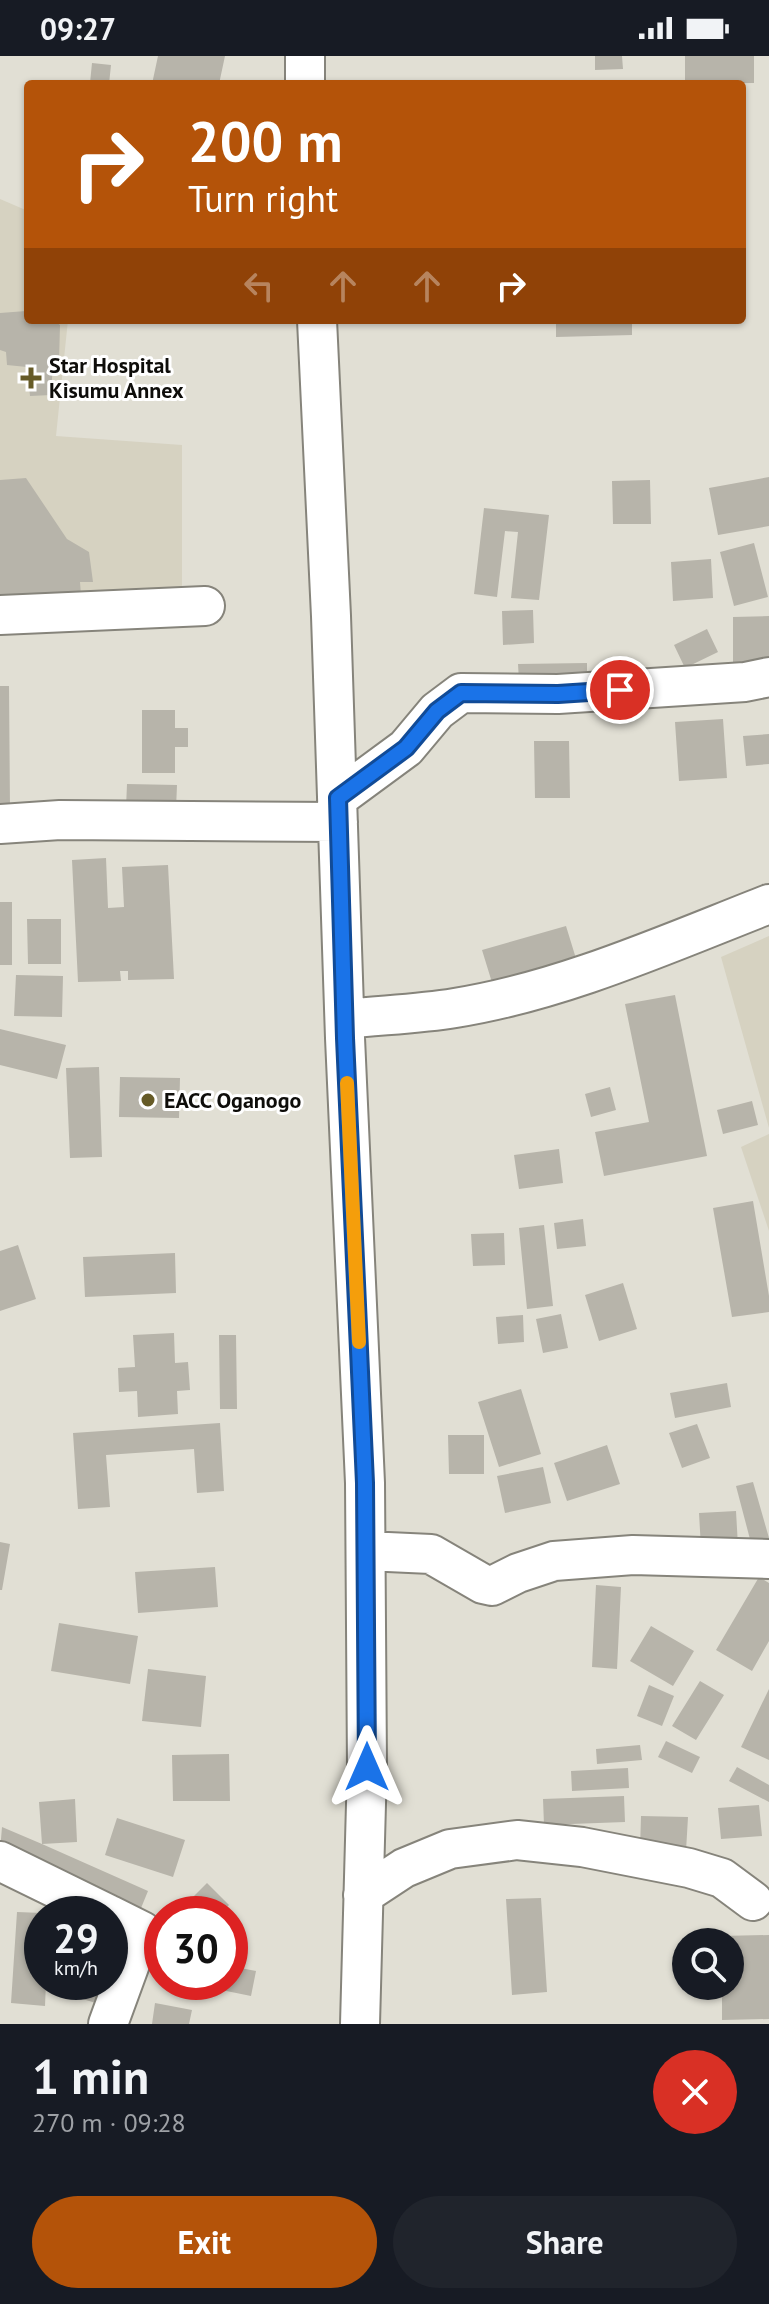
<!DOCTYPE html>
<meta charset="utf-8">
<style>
body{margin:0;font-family:"PT Sans",sans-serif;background:#20242c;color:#f1f3f6;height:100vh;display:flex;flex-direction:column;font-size:30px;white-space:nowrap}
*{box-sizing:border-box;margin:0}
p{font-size:26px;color:#9ea1a6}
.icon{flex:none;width:44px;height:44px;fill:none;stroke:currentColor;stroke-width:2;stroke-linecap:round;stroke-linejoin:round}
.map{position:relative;height:1968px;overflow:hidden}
.panel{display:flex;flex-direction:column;background:#171b24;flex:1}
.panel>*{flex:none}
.hud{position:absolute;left:24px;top:24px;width:722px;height:244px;border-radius:8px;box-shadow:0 2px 6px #0004;background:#b45309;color:#fff;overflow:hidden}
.controls{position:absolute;left:672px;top:1872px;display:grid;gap:16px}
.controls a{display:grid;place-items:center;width:72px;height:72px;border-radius:50%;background:#171b24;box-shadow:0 2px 6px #0004;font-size:40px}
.speed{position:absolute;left:24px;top:1840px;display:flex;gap:16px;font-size:40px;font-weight:700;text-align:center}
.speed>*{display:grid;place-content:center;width:104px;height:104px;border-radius:50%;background:#171b24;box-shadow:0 2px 6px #0004;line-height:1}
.speed small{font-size:20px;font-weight:400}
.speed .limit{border:12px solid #d22;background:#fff;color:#111}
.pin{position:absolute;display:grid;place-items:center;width:68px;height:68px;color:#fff;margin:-34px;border:4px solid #fff;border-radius:50%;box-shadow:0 2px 8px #0007}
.me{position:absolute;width:88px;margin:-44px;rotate:0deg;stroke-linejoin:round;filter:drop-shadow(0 0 6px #0008)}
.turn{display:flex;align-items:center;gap:28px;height:168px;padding:0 32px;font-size:36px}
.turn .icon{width:104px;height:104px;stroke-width:2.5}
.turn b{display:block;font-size:56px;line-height:68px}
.lanes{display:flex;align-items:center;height:76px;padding:0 32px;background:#0003;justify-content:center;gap:40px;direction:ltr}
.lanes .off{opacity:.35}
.round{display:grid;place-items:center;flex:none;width:84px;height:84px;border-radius:42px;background:#20242c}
.summary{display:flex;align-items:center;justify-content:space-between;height:136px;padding:0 32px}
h1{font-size:48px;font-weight:600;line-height:60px}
.action{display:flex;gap:16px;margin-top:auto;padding:16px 32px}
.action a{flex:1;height:92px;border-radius:48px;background:#b45309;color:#fff;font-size:32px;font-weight:600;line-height:92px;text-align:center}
.action a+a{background:#20242c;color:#f1f3f6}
.status{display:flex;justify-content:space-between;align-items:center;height:56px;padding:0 40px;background:#171b24;direction:ltr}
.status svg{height:22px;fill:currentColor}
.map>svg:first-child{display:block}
.built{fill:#d6d2c1}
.building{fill:#b7b4aa}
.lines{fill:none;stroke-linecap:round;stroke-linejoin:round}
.minor-casing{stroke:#86847b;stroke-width:42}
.minor{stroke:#fff;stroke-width:38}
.route-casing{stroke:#114b97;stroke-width:20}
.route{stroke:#1a73e8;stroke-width:14}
.slow{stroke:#f59e0b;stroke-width:14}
.poi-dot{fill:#665b27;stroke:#fff;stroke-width:3}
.labels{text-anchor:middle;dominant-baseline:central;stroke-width:6;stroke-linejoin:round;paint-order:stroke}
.poi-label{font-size:22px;font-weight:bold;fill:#0e0d0a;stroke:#fff;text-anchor:start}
</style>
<div class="status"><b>09:27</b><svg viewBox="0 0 49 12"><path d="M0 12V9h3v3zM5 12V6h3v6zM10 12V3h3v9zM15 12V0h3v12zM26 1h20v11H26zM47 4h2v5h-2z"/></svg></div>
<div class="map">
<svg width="769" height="1968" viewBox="0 0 769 1968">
<rect width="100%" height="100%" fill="#e1dfd4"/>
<path class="built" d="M0,143L28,155V264H68L56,380L182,389V540L0,547Z
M769,880V1072L721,901Z
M769,1078V1175L741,1091Z"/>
<path class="building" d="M158,0H225L219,28H152Z
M595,0H622L623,13L595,14Z
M685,0H754V27L685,28Z
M92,7L111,9L109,28L90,27Z
M26,255L28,264H53L60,269L59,306H53L51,339L30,340L27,311L7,309L6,296L0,294V257Z
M556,264H632V279L556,281Z
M769,421V470L718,479L709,432Z
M26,422L67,483L89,496L93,526H80L81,539L0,541V424Z
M650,424L651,468H613L612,425Z
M484,452L549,459L539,544L511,542L518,476L505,475L497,541L474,538Z
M754,487L768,541L734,550L720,496Z
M711,503L713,542L673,545L671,506Z
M533,554L534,587L503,589L502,555Z
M769,560V611H733V561Z
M707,573L718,596L685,612L674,589Z
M587,607V624L519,625L518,608Z
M0,630H9L10,753H0Z
M142,654H175V672H188V691H175V717H142Z
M723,663L727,722L679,725L675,666Z
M769,678V708L746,710L743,680Z
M534,685H569L570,742H535Z
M127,728L177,729L176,753L126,752Z
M106,802L108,852L124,851L122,811L168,809L174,923L128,924V915H120L121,925L78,926L72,804Z
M0,846H12V909H0Z
M27,863H61V908H28Z
M566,870L578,909L494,933L482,894Z
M16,919L63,920L62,961L14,960Z
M675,939L707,1100L604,1120L595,1076L649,1066L625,948Z
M0,973L66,989L57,1023L0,1009Z
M99,1011L102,1101L70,1102L66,1012Z
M120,1021L180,1022L179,1062L119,1061Z
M610,1031L616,1054L591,1061L585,1038Z
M752,1045L758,1069L723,1078L717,1054Z
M559,1093L563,1127L519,1133L514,1099Z
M753,1145L769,1240V1256L732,1261L713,1152Z
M583,1163L586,1190L557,1193L554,1167Z
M544,1169L553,1250L527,1253L519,1172Z
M504,1177L505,1209L473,1210L471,1178Z
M18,1189L36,1243L0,1255V1195Z
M175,1197L176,1237L85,1241L83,1201Z
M623,1227L637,1273L599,1285L585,1239Z
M561,1258L568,1292L543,1297L536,1263Z
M523,1259L524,1286L498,1288L496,1261Z
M174,1277L175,1307L188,1306L190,1334L177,1335L178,1358L138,1361L137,1335L119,1336L118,1312L135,1311L133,1279Z
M219,1279H236L237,1353H220Z
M727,1327L731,1351L675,1362L670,1337Z
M521,1333L541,1398L499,1411L478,1346Z
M220,1367L224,1435L197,1437L194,1393L106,1399L110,1451L78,1453L73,1377Z
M697,1368L710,1402L682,1412L669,1377Z
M448,1379H484V1418H449Z
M607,1389L620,1428L567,1445L554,1407Z
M543,1411L551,1447L505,1457L497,1420Z
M753,1426L769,1482L751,1487L736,1430Z
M736,1455L738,1490L701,1492L699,1457Z
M0,1486L10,1488L2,1534H0Z
M215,1511L218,1551L138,1557L135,1516Z
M759,1521L769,1527V1585L752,1615L716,1594Z
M596,1529L621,1531L617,1613L592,1611Z
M59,1567L138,1580L130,1628L51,1615Z
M651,1570L694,1595L673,1630L630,1605Z
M148,1613L206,1620L201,1671L142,1665Z
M700,1625L724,1639L696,1684L672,1670Z
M649,1629L674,1640L662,1670L637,1660Z
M769,1633V1704L741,1691Z
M666,1685L700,1701L692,1717L658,1701Z
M640,1689L642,1704L597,1708L596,1693Z
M229,1698L230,1745H173L172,1699Z
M737,1711L769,1729V1746L729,1725Z
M628,1712L629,1732L572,1735L571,1715Z
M624,1740L625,1766L544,1769L543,1743Z
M75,1743L77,1786L42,1788L148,1835L139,1857L0,1795L2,1771L42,1788L39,1746Z
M759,1749L762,1780L721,1783L718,1752Z
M641,1760L688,1761L686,1795L640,1794Z
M117,1762L185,1784L173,1821L105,1799Z
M207,1827L229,1849L220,1858H176Z
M541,1842L547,1936L512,1939L506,1843Z
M17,1856L42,1857V1926H46L45,1950L11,1947Z
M769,1879V1963L722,1964V1930H730V1886H721V1880Z
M230,1910L256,1915L251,1940L187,1927L230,1926Z
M77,1926H103L96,1947L72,1940Z
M155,1947L192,1954L189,1968H152Z"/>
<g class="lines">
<defs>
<path id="minor" d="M305,0V28
M317,264L331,560L345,982L365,1427L367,1711L360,1968
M0,559L205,550
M338,742L406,692L437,655L461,637L558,638L745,626L769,621
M0,768L60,764L338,766
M345,963C382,959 419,958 455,952C562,935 669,887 769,848
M366,1495L431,1498L483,1528L492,1530L518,1517L554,1505L633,1499L769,1503
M0,1805L108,1858
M363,1839L404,1812L450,1793L517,1784L582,1791L689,1812L722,1822L753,1845
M108,1968L142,1875L110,1859"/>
</defs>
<use href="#minor" class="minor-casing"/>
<use href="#minor" class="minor"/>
</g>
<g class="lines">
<defs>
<path id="route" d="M367,1711L365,1427L345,982L338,742L406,692L437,655L461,637L558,638L620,634"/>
</defs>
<use href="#route" class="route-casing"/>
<use href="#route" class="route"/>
<path class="slow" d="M347,1027L359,1286"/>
</g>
<g class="poi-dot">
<path d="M27 310h8v8h8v8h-8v8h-8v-8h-8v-8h8z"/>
<circle cx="148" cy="1044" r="8"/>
</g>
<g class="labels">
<g class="poi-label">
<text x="49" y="309">Star Hospital<tspan x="49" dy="25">Kisumu Annex</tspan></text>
<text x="164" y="1044">EACC Oganogo</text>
</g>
</g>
</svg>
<div class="controls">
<a><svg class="icon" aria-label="search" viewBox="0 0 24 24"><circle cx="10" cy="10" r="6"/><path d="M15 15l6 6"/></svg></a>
</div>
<div class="speed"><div>29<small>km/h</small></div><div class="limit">30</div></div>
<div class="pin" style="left:620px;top:634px;background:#d93025"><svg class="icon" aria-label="arrive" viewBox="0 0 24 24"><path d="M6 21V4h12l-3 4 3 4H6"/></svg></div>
<svg class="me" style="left:367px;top:1711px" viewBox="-20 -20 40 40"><path d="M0-17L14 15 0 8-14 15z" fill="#1a73e8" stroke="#fff" stroke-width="4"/></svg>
<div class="hud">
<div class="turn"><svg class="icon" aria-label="right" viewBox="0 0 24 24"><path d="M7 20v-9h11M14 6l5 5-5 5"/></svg><div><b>200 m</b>Turn right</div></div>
<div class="lanes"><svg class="icon off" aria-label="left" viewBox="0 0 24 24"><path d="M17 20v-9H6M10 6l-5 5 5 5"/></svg><svg class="icon off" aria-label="ahead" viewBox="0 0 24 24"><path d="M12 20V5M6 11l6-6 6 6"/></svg><svg class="icon off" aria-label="ahead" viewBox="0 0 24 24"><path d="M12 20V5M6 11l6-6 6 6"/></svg><svg class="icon" aria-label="right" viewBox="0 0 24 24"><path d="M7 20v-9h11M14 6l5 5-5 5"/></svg></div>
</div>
</div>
<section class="panel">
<div class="summary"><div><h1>1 min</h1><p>270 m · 09:28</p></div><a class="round" style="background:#d93025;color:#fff"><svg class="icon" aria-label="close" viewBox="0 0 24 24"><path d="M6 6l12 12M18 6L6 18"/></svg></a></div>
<div class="action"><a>Exit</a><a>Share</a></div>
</section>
